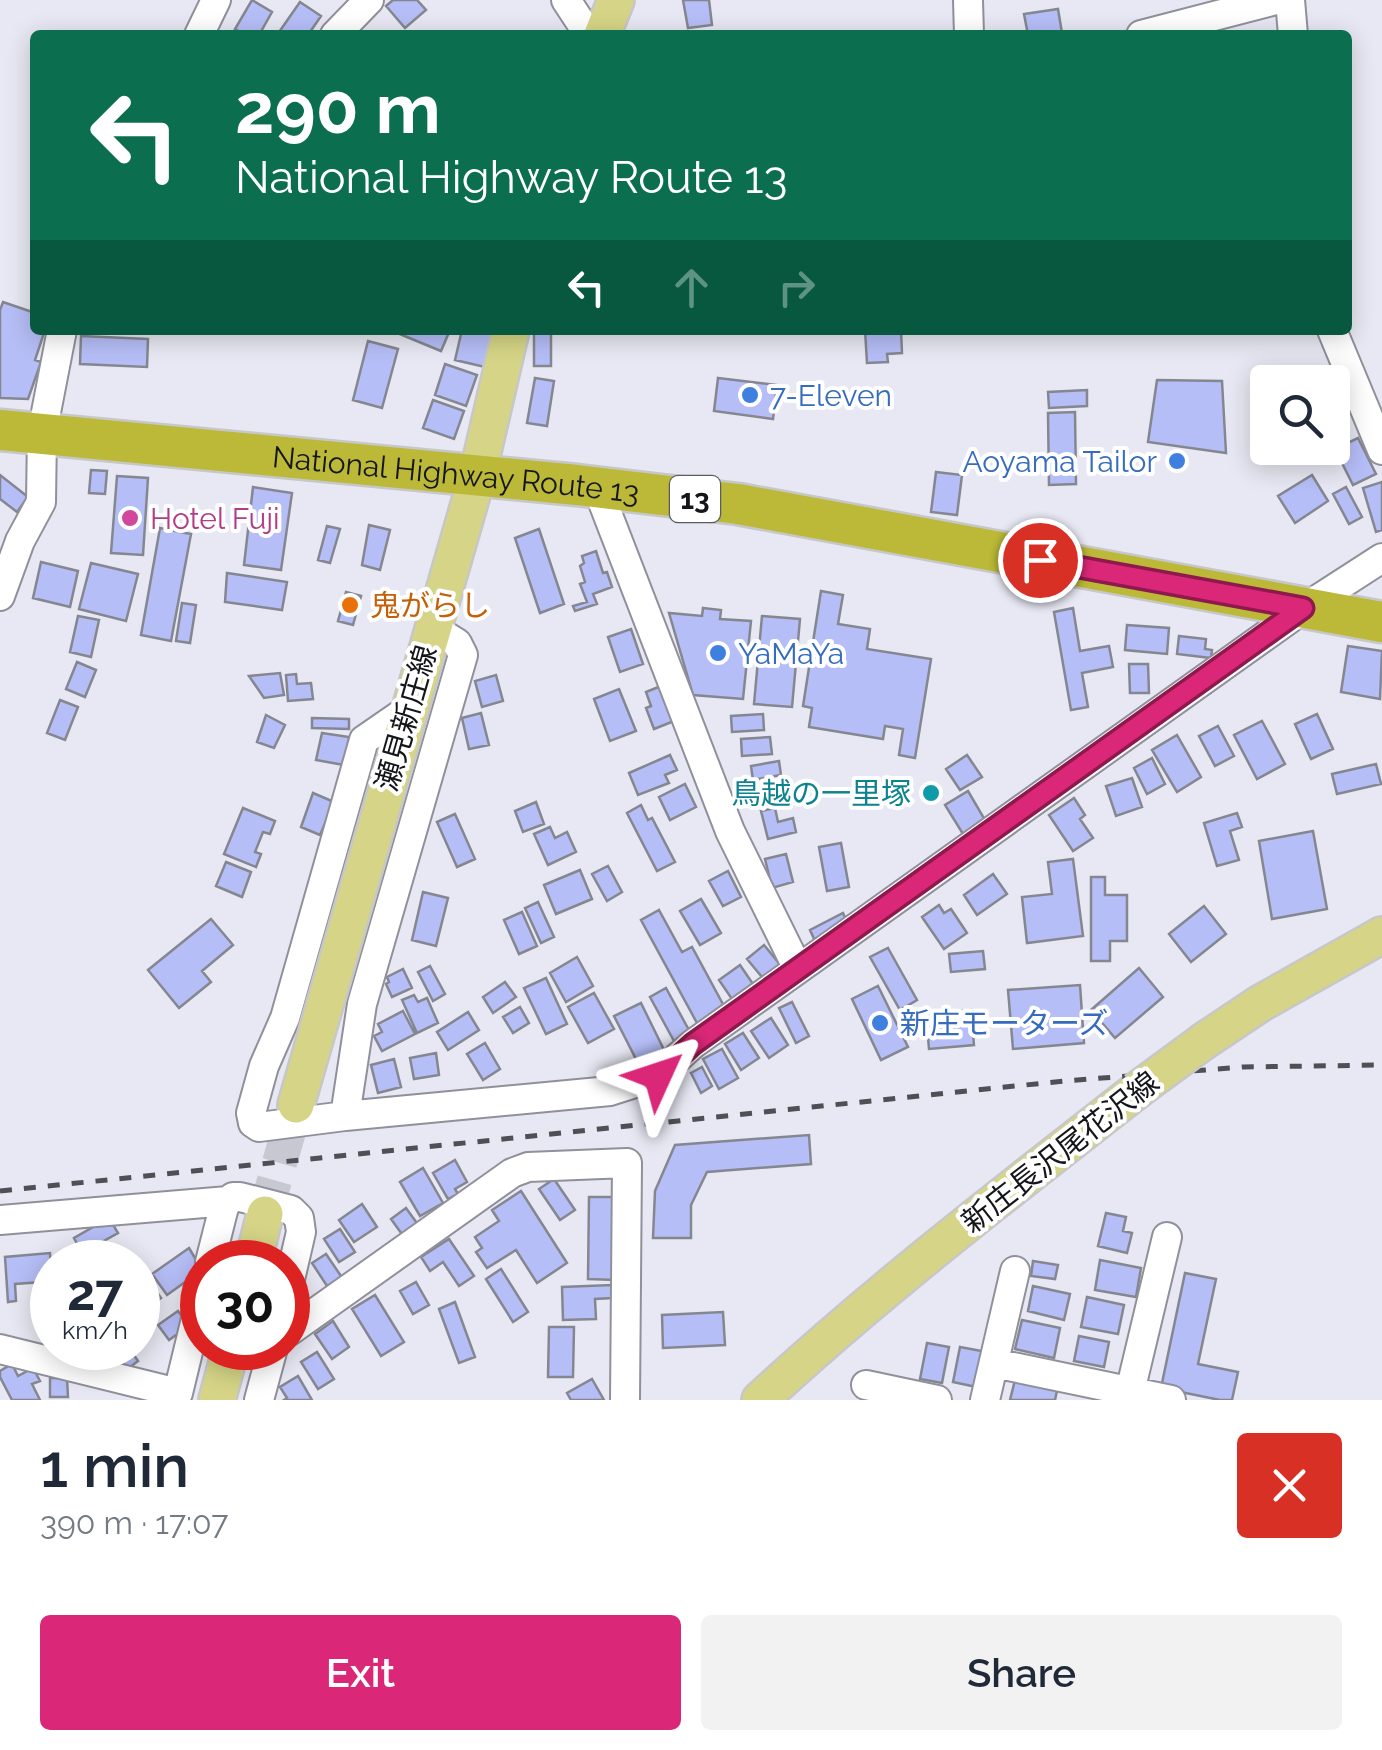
<!DOCTYPE html>
<meta charset="utf-8">
<style>
body{margin:0;font-family:Raleway,"Noto Sans JP",sans-serif;background:#f2f2f3;color:#1f2937;height:100vh;display:flex;flex-direction:column;font-size:38px;white-space:nowrap}
*{box-sizing:border-box;margin:0}
p{font-size:32px;color:#747a83}
.icon{flex:none;width:55px;height:55px;fill:none;stroke:currentColor;stroke-width:2;stroke-linecap:round;stroke-linejoin:round}
.map{position:relative;height:1400px;overflow:hidden}
.panel{display:flex;flex-direction:column;background:#fff;flex:1}
.panel>*{flex:none}
.hud{position:absolute;left:30px;top:30px;width:1322px;height:305px;border-radius:10px;box-shadow:0 5px 25px #0003;background:#0b6e4f;color:#fff;overflow:hidden}
.tools{position:absolute;left:1250px;top:365px;display:grid;gap:20px}
.tools a{display:grid;place-items:center;width:100px;height:100px;border-radius:10px;background:#fff;box-shadow:0 5px 25px #0003;font-size:50px}
.speed{position:absolute;left:30px;top:1240px;display:flex;gap:20px;font-size:50px;font-weight:700;text-align:center}
.speed>*{display:grid;place-content:center;width:130px;height:130px;border-radius:50%;background:#fff;box-shadow:0 5px 25px #0003;line-height:1}
.speed small{font-size:25px;font-weight:400}
.speed .limit{border:15px solid #d22;background:#fff;color:#111}
.pin{position:absolute;display:grid;place-items:center;width:85px;height:85px;color:#fff;margin:-42px;border:5px solid #fff;border-radius:50%;box-shadow:0 2px 10px #0007}
.me{position:absolute;width:110px;margin:-55px;rotate:48deg;stroke-linejoin:round;filter:drop-shadow(0 0 8px #0008)}
.turn{display:flex;align-items:center;gap:35px;height:210px;padding:0 40px;font-size:45px}
.turn .icon{width:130px;height:130px;stroke-width:2.5}
.turn b{display:block;font-size:70px;line-height:85px}
.lanes{display:flex;align-items:center;height:95px;padding:0 40px;background:#0003;justify-content:center;gap:50px;direction:ltr}
.lanes .off{opacity:.35}
.round{display:grid;place-items:center;flex:none;width:105px;height:105px;border-radius:10px;background:#f2f2f3}
.summary{display:flex;align-items:center;justify-content:space-between;height:170px;padding:0 40px}
h1{font-size:60px;font-weight:600;line-height:75px}
.button{display:flex;gap:20px;margin-top:auto;padding:20px 40px}
.button a{flex:1;height:115px;border-radius:10px;background:#db2777;color:#fff;font-size:40px;font-weight:600;line-height:115px;text-align:center}
.button a+a{background:#f2f2f3;color:#1f2937}
.map>svg:first-child{display:block}
.building{fill:#b6bef7;stroke:#858790;stroke-width:2.5}
.lines{fill:none;stroke-linecap:round;stroke-linejoin:round}
.major-tunnel{stroke:#c8c8d2;stroke-width:35;stroke-dasharray:35 18;stroke-linecap:butt}
.minor-casing{stroke:#8f909a;stroke-width:32}
.major-casing{stroke:#c7c7c8;stroke-width:40}
.highway-casing{stroke:#c7c7c8;stroke-width:45}
.minor{stroke:#fff;stroke-width:28}
.major{stroke:#d6d587;stroke-width:35}
.highway{stroke:#bbb937;stroke-width:40}
.rail{stroke:#4f5055;stroke-width:5;stroke-dasharray:12 12;stroke-linecap:butt}
.major-bridge-casing{stroke:#c7c7c8;stroke-width:40;stroke-linecap:butt}
.major-bridge{stroke:#d6d587;stroke-width:35}
.route-casing{stroke:#8e194d;stroke-width:25}
.route{stroke:#db2777;stroke-width:18}
.shop-dot{fill:#3f7fe0;stroke:#fff;stroke-width:4}
.hotel-dot{fill:#d1479c;stroke:#fff;stroke-width:4}
.food-dot{fill:#e8710a;stroke:#fff;stroke-width:4}
.culture-dot{fill:#0f9aa8;stroke:#fff;stroke-width:4}
.labels{text-anchor:middle;dominant-baseline:central;stroke-width:8;stroke-linejoin:round;paint-order:stroke}
.shield{fill:#fff;stroke:#5b5c5e;stroke-width:2.5}
.shield-label{font-size:28px;font-weight:bold;fill:#151619}
.shop-label{font-size:30px;fill:#366cbe;stroke:#fff;text-anchor:start}
.street-label{font-size:30px;fill:#151619;stroke:#fff}
.hotel-label{font-size:30px;fill:#b23c85;stroke:#fff;text-anchor:start}
.food-label{font-size:30px;fill:#c56008;stroke:#fff;text-anchor:start}
.culture-label{font-size:30px;fill:#0d838f;stroke:#fff;text-anchor:end}
</style>
<div class="map">
<svg width="1382" height="1400" viewBox="0 0 1382 1400">
<rect width="100%" height="100%" fill="#e7e8f3"/>
<path class="building" d="M252,0L272,12L259,35H246L235,29Z
M393,0H417L426,10L405,28L386,6Z
M683,0H709L712,25L688,28Z
M300,2L321,16L308,35H277Z
M1058,9L1062,33L1028,35L1024,14Z
M3,302L35,313V330H45L35,360L41,362L28,399L0,398V310Z
M390,330H450L441,351Z
M462,330L492,334L485,367L455,360Z
M534,330H551V366H534Z
M865,330H901L902,353L887,354L888,362L867,363Z
M81,336L148,339L147,367L80,364Z
M368,341L398,349L382,408L353,400Z
M445,364L477,375L466,406L435,395Z
M535,378L554,381L547,426L527,423Z
M718,378L777,385L773,419L714,411Z
M1157,380L1222,381L1226,453L1148,442Z
M1087,390V406L1049,408L1048,392Z
M433,400L464,411L454,439L423,428Z
M1075,412L1076,484L1049,485L1048,413Z
M1358,438L1376,474L1353,485L1335,449Z
M91,470L107,471L105,494L89,493Z
M936,472L962,475L957,515L931,512Z
M0,475L28,497L17,512L0,499Z
M1312,475L1328,501L1295,523L1278,496Z
M117,476L148,478L143,555L111,553Z
M1382,482V530L1376,532L1363,488Z
M253,487L292,493L281,570L244,565Z
M1346,487L1362,517L1349,524L1333,494Z
M369,525L390,530L380,570L362,565Z
M327,526L340,529L330,563L318,560Z
M160,528L191,534L171,641L141,635Z
M539,529L564,604L540,613L515,538Z
M596,551L603,573L607,572L612,587L593,594L597,604L575,611L573,606L587,602L580,584L585,582L580,566L584,563L582,556Z
M41,562L78,571L70,607L33,598Z
M91,563L138,574L126,621L79,609Z
M227,573L287,582L282,610L225,602Z
M821,591L843,595L838,624L870,629L867,649L931,659L915,758L899,755L903,729L885,726L883,739L809,727L812,708L803,706Z
M346,592L361,596L353,625L338,621Z
M182,603L196,605L190,643L176,641Z
M703,608L721,610L720,619L751,621L743,699L693,695L669,613L702,616Z
M1073,608L1080,651L1109,646L1113,667L1082,673L1088,707L1071,710L1054,612Z
M78,616L99,620L91,657L70,652Z
M762,616L800,619L792,707L754,704Z
M1127,625L1169,628L1167,654L1125,650Z
M631,629L643,664L620,672L608,637Z
M1179,636L1206,639L1205,649L1212,650L1211,658L1177,654Z
M1348,646L1382,651L1380,699L1341,692Z
M77,662L96,670L85,697L66,689Z
M1129,664H1148L1149,693H1130Z
M280,673L284,695L264,698L249,676Z
M296,674L297,684L311,683L313,699L288,701L286,675Z
M496,675L503,701L482,707L475,681Z
M661,686L674,721L654,729L646,708L651,706L646,692Z
M619,689L636,731L610,741L594,699Z
M60,700L78,707L65,740L47,733Z
M481,713L489,745L469,749L462,718Z
M763,714L764,730L732,732L731,716Z
M1317,714L1333,749L1311,759L1295,724Z
M266,715L285,725L274,748L257,742Z
M312,718L349,719V729L312,728Z
M1262,721L1285,764L1257,779L1234,735Z
M1218,726L1234,756L1215,766L1199,736Z
M322,733L349,737L344,765L316,760Z
M1177,735L1201,777L1177,792L1152,750Z
M770,737L772,754L742,756L741,739Z
M670,755L677,770L665,775L669,783L638,795L629,773Z
M967,755L982,777L960,790L946,769Z
M1152,758L1165,784L1147,794L1134,768Z
M779,761L781,775L753,780L751,766Z
M1376,764L1381,784L1337,794L1332,774Z
M1132,778L1142,807L1116,816L1106,786Z
M789,783L793,796L764,804L760,791Z
M685,784L696,807L670,820L659,797Z
M968,791L985,820L963,834L945,805Z
M313,793L334,802L320,835L301,827Z
M1074,798L1085,815L1080,819L1093,838L1073,851L1049,815Z
M536,802L544,824L523,832L515,811Z
M641,805L648,820L652,818L675,862L657,871L627,813Z
M243,808L275,821L270,834L263,832L255,852L261,854L256,867L224,854Z
M775,808L778,822L793,818L796,832L768,839L761,811Z
M1237,813L1242,827L1230,831L1239,860L1217,866L1204,823Z
M455,814L475,859L457,867L437,822Z
M550,827L555,838L567,832L576,852L548,865L534,834Z
M1313,831L1327,909L1272,919L1259,841Z
M841,843L849,887L827,891L819,847Z
M786,854L793,882L772,888L765,859Z
M1073,859L1083,936L1027,943L1022,897L1052,894L1048,862Z
M226,862L251,872L242,897L216,886Z
M608,866L622,892L607,901L592,874Z
M580,870L592,899L556,914L544,885Z
M728,871L741,897L723,906L709,881Z
M993,874L1007,894L977,915L964,895Z
M1091,877H1105V895H1127V941H1110V961H1091Z
M423,892L448,898L436,946L412,940Z
M701,899L721,933L700,945L680,911Z
M538,902L554,937L541,943L525,908Z
M939,905L944,913L951,909L967,933L944,949L922,917Z
M1204,906L1226,934L1191,962L1169,934Z
M659,910L682,952L692,947L725,1008L697,1023L641,920Z
M522,912L537,946L519,954L504,920Z
M843,913L848,924L815,941L810,930Z
M211,919L233,945L202,971L211,982L179,1008L148,970Z
M764,945L782,967L766,982L747,959Z
M888,948L917,1000L900,1010L870,957Z
M983,951L985,969L951,972L949,954Z
M577,957L593,986L566,1002L550,973Z
M740,965L755,987L734,1002L719,980Z
M430,966L445,994L433,1001L418,972Z
M1139,968L1163,997L1115,1038L1091,1010Z
M403,969L412,988L392,997L386,984L389,982L387,977Z
M546,978L567,1024L546,1034L524,988Z
M505,982L516,997L493,1013L483,997Z
M1080,985L1084,1043L1013,1049L1008,990Z
M878,986L908,1047L881,1060L852,999Z
M666,988L690,1032L674,1041L650,997Z
M594,993L614,1029L588,1043L568,1007Z
M414,995L418,1002L427,998L438,1023L417,1033L402,1000Z
M792,1002L809,1036L796,1043L779,1008Z
M641,1003L666,1054L640,1067L614,1016Z
M520,1007L529,1023L513,1033L503,1017Z
M971,1010L974,1045L929,1049L926,1014Z
M403,1011L415,1034L382,1051L374,1036L382,1032L378,1024Z
M468,1012L479,1030L448,1050L437,1032Z
M771,1018L788,1045L769,1058L751,1031Z
M743,1033L759,1058L741,1070L725,1044Z
M485,1043L500,1069L483,1080L467,1054Z
M722,1049L738,1078L719,1089L703,1059Z
M436,1053L439,1075L414,1079L410,1058Z
M394,1059L401,1087L378,1093L371,1065Z
M702,1067L712,1086L701,1093L691,1073Z
M809,1135L811,1164L707,1172L691,1205V1238H653L655,1191L675,1145Z
M455,1160L467,1182L455,1189L458,1194L448,1199L433,1173Z
M423,1168L443,1203L420,1216L400,1182Z
M554,1179L575,1210L560,1220L539,1189Z
M521,1191L567,1263L537,1283L516,1250L487,1268L476,1252L482,1248L475,1237L499,1221L492,1210Z
M589,1197H617L615,1280L588,1279Z
M362,1204L377,1227L354,1242L339,1220Z
M406,1208L419,1226L404,1237L391,1219Z
M1106,1213L1126,1217L1123,1231L1132,1233L1127,1253L1098,1246Z
M109,1218L118,1233L82,1253L74,1238Z
M340,1229L355,1252L339,1262L324,1239Z
M449,1239L474,1276L459,1286L443,1262L430,1271L421,1257Z
M189,1248L202,1270L167,1295L152,1274Z
M50,1253L51,1270L41,1271L42,1282L15,1284L16,1301L8,1302L5,1257Z
M326,1254L343,1279L329,1289L312,1263Z
M1100,1260L1141,1268L1136,1297L1095,1290Z
M1033,1261L1058,1265L1055,1279L1031,1276Z
M501,1269L528,1312L513,1322L486,1279Z
M1185,1273L1216,1279L1198,1364L1238,1372L1232,1400H1220L1161,1388Z
M146,1277L161,1298L138,1315V1283Z
M416,1282L429,1305L413,1314L400,1291Z
M612,1285V1298L595,1299L596,1319L563,1320L562,1287Z
M1033,1286L1070,1294L1064,1320L1028,1311Z
M375,1295L404,1342L381,1356L352,1309Z
M1087,1297L1124,1305L1118,1334L1081,1327Z
M455,1302L475,1357L459,1363L439,1309Z
M178,1311L189,1326L169,1340L158,1325Z
M723,1312L725,1345L663,1348L662,1315Z
M1022,1320L1060,1328L1054,1358L1015,1349Z
M333,1321L349,1347L332,1359L315,1334Z
M549,1327H574L573,1377H548Z
M1079,1336L1109,1342L1104,1367L1074,1361Z
M927,1343L949,1347L942,1383L920,1379Z
M960,1347L987,1352L981,1388L953,1382Z
M103,1348H129L138,1361L121,1374Z
M317,1352L334,1379L318,1389L301,1362Z
M12,1364L18,1376L33,1368L40,1381L32,1384L40,1400H12L0,1377V1371Z
M298,1376L312,1400H284L287,1398L280,1387Z
M1016,1376L1058,1386L1055,1400H1010Z
M50,1378H67L68,1397H50Z
M592,1379L604,1400H571L567,1393Z"/>
<g class="lines">
<path class="major-tunnel" d="M265,1214L296,1105"/>
<defs>
<path id="minor" d="M566,0L589,35
M968,0L969,35
M1290,0L1293,35
M199,35L216,0
M335,35L369,0
M1141,35L1276,0
M1332,330L1382,450
M597,487L730,831L798,969
M0,596L20,541L41,502L42,433L62,330
M409,709L364,740L285,1018L264,1066L251,1113L253,1123L259,1127L345,1116L610,1091L657,1076L693,1044L1303,609L1382,558
M345,1116L362,1004L463,655L457,643L433,628
M0,1220L228,1201L233,1197H240L291,1210L299,1218L301,1232L288,1288
M210,1262L224,1207L228,1201
M288,1332L512,1173L528,1167L627,1163L625,1400
M0,1349L178,1393L202,1294
M994,1363L1171,1400
M866,1385L937,1400
M259,1400L273,1348
M985,1400L1015,1271
M1128,1400L1167,1237"/>
<path id="major" d="M602,35L616,0
M1204,1041L1261,1003L1382,935
M296,1105L477,477L511,330
M253,1262L265,1214
M217,1400L231,1348
M760,1400C879,1290 1008,1191 1136,1091"/>
<g id="highway">
<path id="s1" d="M0,430L577,485L738,504L1382,622"/>
</g>
</defs>
<use href="#minor" class="minor-casing"/>
<use href="#major" class="major-casing"/>
<use href="#highway" class="highway-casing"/>
<use href="#minor" class="minor"/>
<use href="#major" class="major"/>
<use href="#highway" class="highway"/>
<path class="rail" d="M0,1191L1064,1081L1243,1067L1382,1065"/>
<defs>
<path id="major-bridge" d="M1136,1091L1204,1041"/>
</defs>
<use href="#major-bridge" class="major-bridge-casing"/>
<use href="#major-bridge" class="major-bridge"/>
</g>
<g class="lines">
<defs>
<path id="route" d="M658,1076L693,1044L1303,608L1040,560"/>
</defs>
<use href="#route" class="route-casing"/>
<use href="#route" class="route"/>
</g>
<g class="shop-dot">
<circle cx="750" cy="395" r="10"/>
<circle cx="1177" cy="461" r="10"/>
<circle cx="718" cy="653" r="10"/>
<circle cx="880" cy="1023" r="10"/>
</g>
<circle class="hotel-dot" cx="130" cy="518" r="10"/>
<circle class="food-dot" cx="350" cy="605" r="10"/>
<circle class="culture-dot" cx="931" cy="793" r="10"/>
<g class="labels">
<rect class="shield" x="670" y="476" width="50" height="46" rx="8"/>
<g class="shield-label">
<text x="695" y="499">13</text>
</g>
<g class="shop-label">
<text x="770" y="395">7-Eleven</text>
<text x="1157" y="461" text-anchor="end">Aoyama Tailor</text>
<text x="738" y="653">YaMaYa</text>
<text x="900" y="1023">新庄モーターズ</text>
</g>
<g class="street-label">
<text stroke="none"><textPath href="#s1" startOffset="458">National Highway Route 13</textPath></text>
<text transform="translate(406 718) rotate(-74)">瀬見新庄線</text>
<text transform="translate(1060 1152) rotate(-38)">新庄長沢尾花沢線</text>
</g>
<g class="hotel-label">
<text x="150" y="518">Hotel Fuji</text>
</g>
<g class="food-label">
<text x="370" y="605">鬼がらし</text>
</g>
<g class="culture-label">
<text x="911" y="793">鳥越の一里塚</text>
</g>
</g>
</svg>
<div class="tools">
<a><svg class="icon" aria-label="search" viewBox="0 0 24 24"><circle cx="10" cy="10" r="6"/><path d="M15 15l6 6"/></svg></a>
</div>
<div class="speed"><div>27<small>km/h</small></div><div class="limit">30</div></div>
<div class="pin" style="left:1040px;top:560px;background:#d93025"><svg class="icon" aria-label="arrive" viewBox="0 0 24 24"><path d="M6 21V4h12l-3 4 3 4H6"/></svg></div>
<svg class="me" style="left:658px;top:1076px" viewBox="-20 -20 40 40"><path d="M0-17L14 15 0 8-14 15z" fill="#db2777" stroke="#fff" stroke-width="4"/></svg>
<div class="hud">
<div class="turn"><svg class="icon" aria-label="left" viewBox="0 0 24 24"><path d="M17 20v-9H6M10 6l-5 5 5 5"/></svg><div><b>290 m</b>National Highway Route 13</div></div>
<div class="lanes"><svg class="icon" aria-label="left" viewBox="0 0 24 24"><path d="M17 20v-9H6M10 6l-5 5 5 5"/></svg><svg class="icon off" aria-label="ahead" viewBox="0 0 24 24"><path d="M12 20V5M6 11l6-6 6 6"/></svg><svg class="icon off" aria-label="right" viewBox="0 0 24 24"><path d="M7 20v-9h11M14 6l5 5-5 5"/></svg></div>
</div>
</div>
<section class="panel">
<div class="summary"><div><h1>1 min</h1><p>390 m · 17:07</p></div><a class="round" style="background:#d93025;color:#fff"><svg class="icon" aria-label="close" viewBox="0 0 24 24"><path d="M6 6l12 12M18 6L6 18"/></svg></a></div>
<div class="button"><a>Exit</a><a>Share</a></div>
</section>
